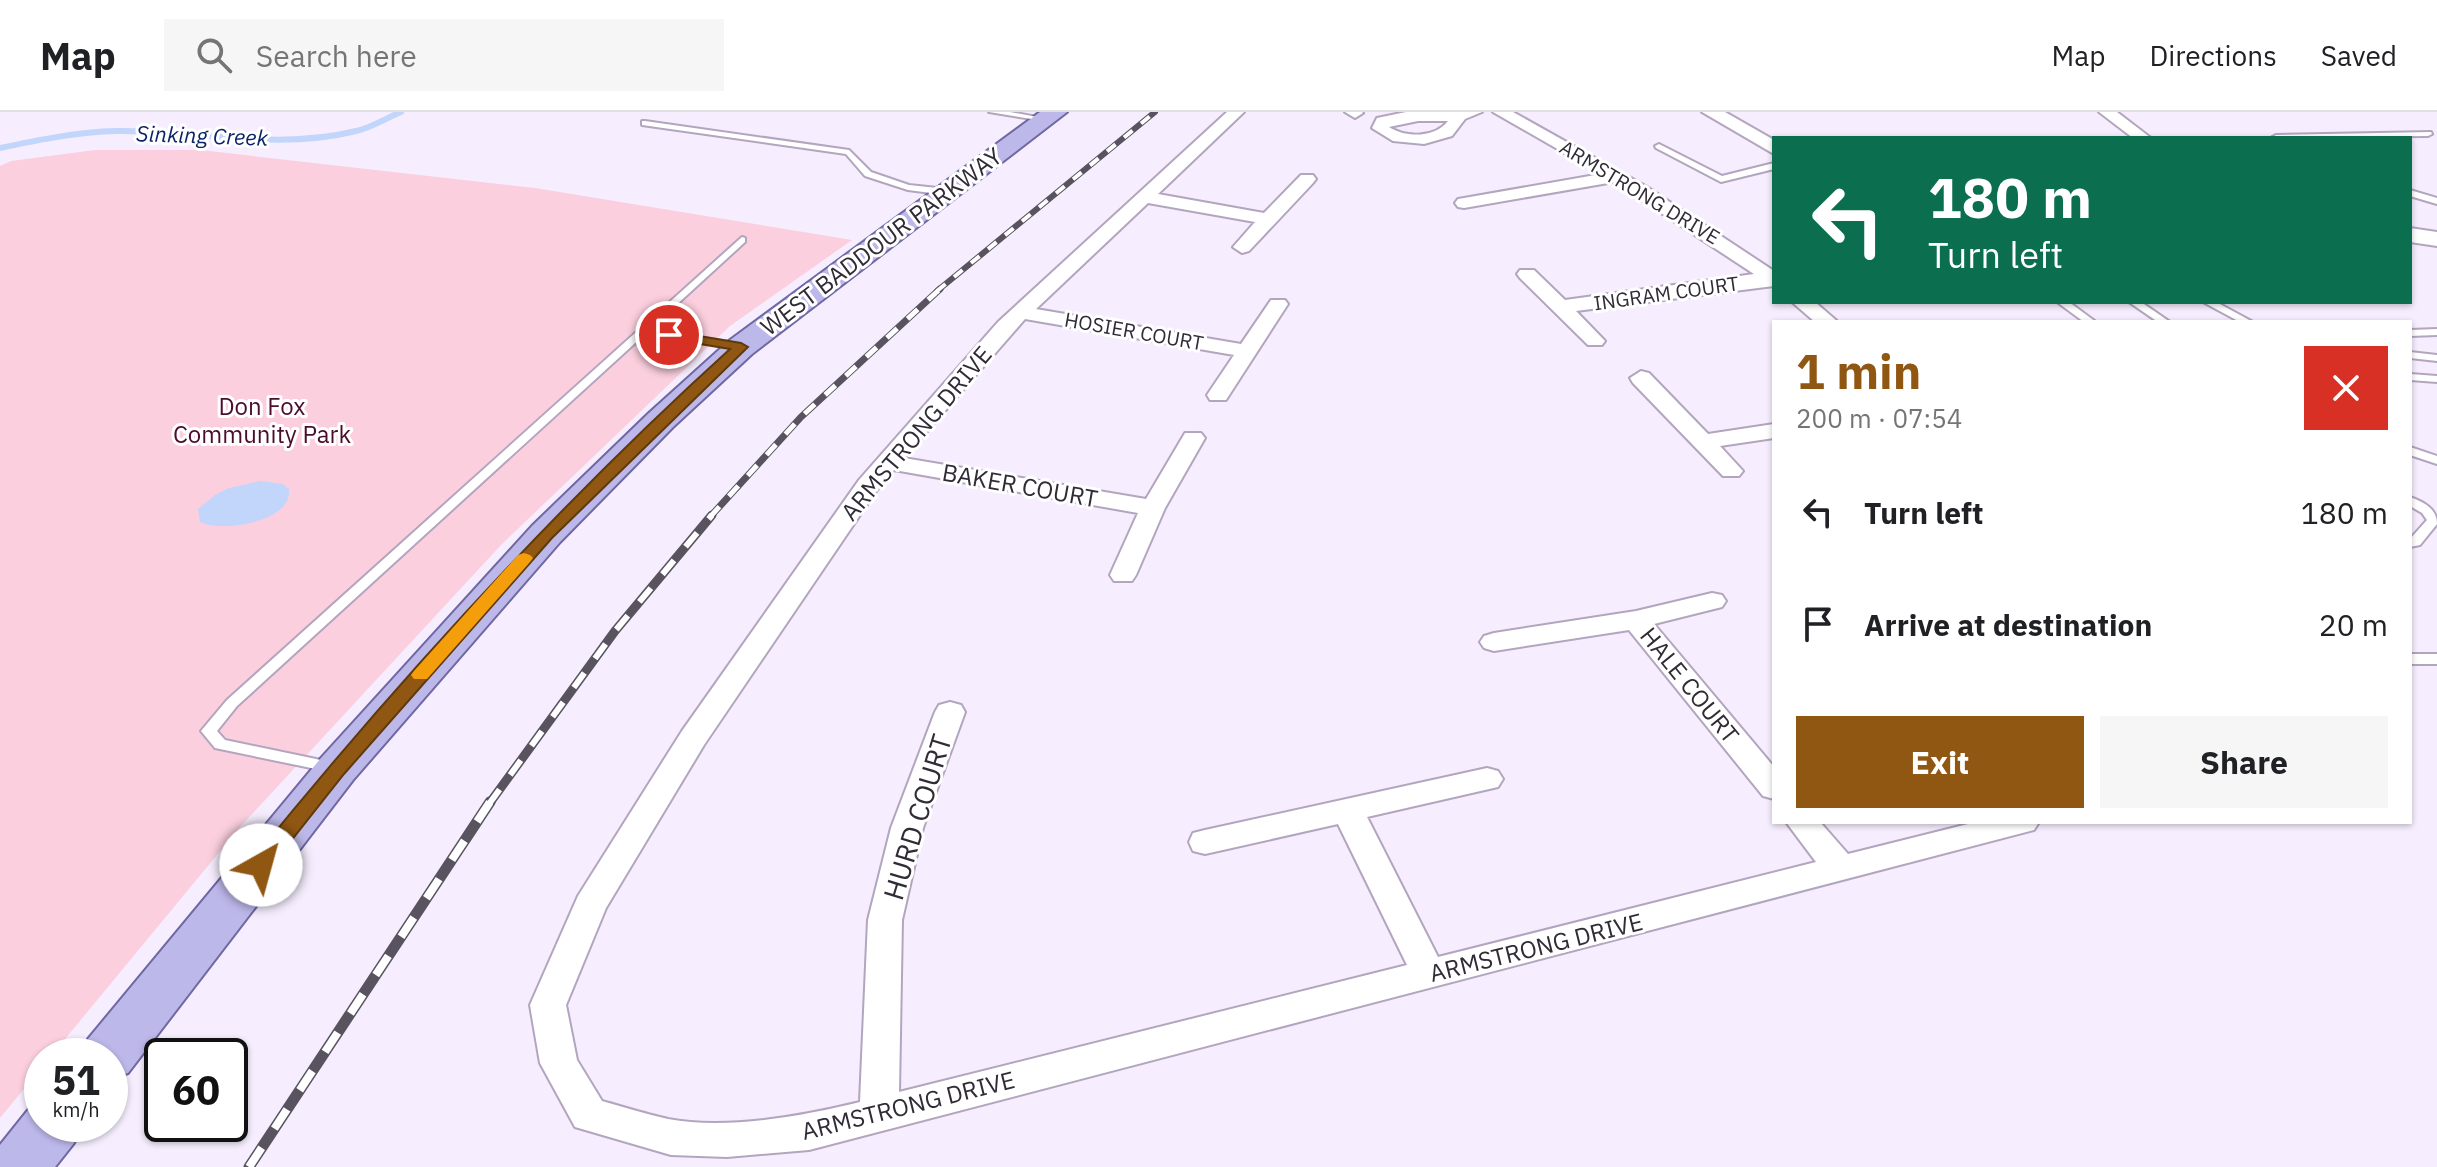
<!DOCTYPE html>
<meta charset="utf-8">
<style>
body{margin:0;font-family:"IBM Plex Sans",sans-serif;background:#f6f6f6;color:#202124;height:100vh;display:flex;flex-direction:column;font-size:30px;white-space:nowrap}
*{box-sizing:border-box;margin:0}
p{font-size:26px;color:#757577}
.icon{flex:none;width:44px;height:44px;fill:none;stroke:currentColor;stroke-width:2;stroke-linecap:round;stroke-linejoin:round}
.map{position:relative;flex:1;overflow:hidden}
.panel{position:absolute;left:1772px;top:208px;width:640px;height:504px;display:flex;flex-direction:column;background:#fff;border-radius:0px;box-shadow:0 2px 6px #0004}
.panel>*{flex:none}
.guide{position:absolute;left:1772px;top:24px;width:640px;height:168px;border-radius:0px;box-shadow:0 2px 6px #0004;background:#0b6e4f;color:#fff;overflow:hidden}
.speed{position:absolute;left:24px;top:926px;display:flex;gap:16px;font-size:40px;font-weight:700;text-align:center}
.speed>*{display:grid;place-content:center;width:104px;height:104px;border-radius:50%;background:#fff;box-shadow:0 2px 6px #0004;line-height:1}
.speed small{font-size:20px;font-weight:400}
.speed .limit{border:4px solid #111;border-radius:12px;background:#fff;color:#111}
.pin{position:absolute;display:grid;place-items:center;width:68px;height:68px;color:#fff;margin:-34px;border:4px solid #fff;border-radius:50%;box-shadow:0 2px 8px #0007}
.me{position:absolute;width:88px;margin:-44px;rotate:38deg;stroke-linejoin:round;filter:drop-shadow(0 0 6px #0008)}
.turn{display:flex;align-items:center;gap:28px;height:168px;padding:0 24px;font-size:36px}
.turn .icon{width:104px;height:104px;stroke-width:2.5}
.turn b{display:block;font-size:56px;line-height:68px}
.round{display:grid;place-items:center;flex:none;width:84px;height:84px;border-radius:0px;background:#f6f6f6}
.overview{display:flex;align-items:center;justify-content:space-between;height:136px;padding:0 24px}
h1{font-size:48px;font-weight:800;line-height:60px;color:#905712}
.action{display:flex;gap:16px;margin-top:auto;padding:16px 24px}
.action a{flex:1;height:92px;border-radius:0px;background:#905712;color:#fff;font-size:32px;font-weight:800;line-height:92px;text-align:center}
.action a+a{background:#f6f6f6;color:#202124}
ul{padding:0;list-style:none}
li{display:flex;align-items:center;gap:24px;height:112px;padding:0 24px}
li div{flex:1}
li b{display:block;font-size:30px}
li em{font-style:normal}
header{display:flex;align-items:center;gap:48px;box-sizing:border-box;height:112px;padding:0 40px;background:#fff;border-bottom:2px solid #e0e0e0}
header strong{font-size:38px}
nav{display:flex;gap:44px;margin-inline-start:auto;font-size:28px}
.search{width:560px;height:72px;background:#f6f6f6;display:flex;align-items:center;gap:20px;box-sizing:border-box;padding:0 28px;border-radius:0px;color:#757577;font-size:30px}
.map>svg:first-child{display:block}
.green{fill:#fbcfde}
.water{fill:#c2d5fa}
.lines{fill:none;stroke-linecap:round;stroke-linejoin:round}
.stream{stroke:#c2d5fa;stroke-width:6}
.service-casing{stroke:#b3a5be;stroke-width:4}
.minor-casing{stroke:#b3a5be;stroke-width:4}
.tertiary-casing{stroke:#b3a5be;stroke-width:4}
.primary-casing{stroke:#6f68a2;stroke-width:4}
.service{fill:#fff;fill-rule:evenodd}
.minor{fill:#fff;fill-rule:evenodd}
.tertiary{fill:#fff;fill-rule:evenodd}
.primary{fill:#bdb8ea;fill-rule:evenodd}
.rail-far3-casing{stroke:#58535e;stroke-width:6}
.rail-far2-casing{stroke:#58535e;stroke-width:7}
.rail-far1-casing{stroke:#58535e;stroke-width:9}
.rail-casing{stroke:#58535e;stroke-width:11}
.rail-far3{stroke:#fff;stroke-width:4;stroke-dasharray:11;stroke-linecap:butt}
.rail-far2{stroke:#fff;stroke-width:5;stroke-dasharray:14;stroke-linecap:butt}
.rail-far1{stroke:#fff;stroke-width:6;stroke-dasharray:18;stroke-linecap:butt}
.rail{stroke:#fff;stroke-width:8;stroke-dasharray:23;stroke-linecap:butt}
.route{fill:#905712;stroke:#5e390c;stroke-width:2}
.slow{fill:#f59e0b}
.labels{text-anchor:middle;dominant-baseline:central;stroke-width:6;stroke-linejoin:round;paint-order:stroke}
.far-street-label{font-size:20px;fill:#302b35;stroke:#fff}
.far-water-label{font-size:22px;font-style:italic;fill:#092468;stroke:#fff}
.street-label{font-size:24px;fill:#302b35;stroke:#fff}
.park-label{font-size:24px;fill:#4c0d2c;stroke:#fff}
.near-street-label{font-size:28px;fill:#302b35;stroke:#fff}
</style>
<header>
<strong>Map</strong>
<div class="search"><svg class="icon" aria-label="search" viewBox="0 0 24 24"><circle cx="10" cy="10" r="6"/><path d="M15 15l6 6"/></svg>Search here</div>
<nav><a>Map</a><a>Directions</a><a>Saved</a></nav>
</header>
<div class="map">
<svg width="2437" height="1055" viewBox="0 0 2437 1055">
<rect width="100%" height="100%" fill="#f6eefe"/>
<path class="green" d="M95,38H200L535,76L852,128L730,214L502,432L240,715L51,944H42V955L0,1006V54L11,49Z"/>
<path class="water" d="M260,369L283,372L289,377C293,410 222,421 200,410L198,397L215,383L229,376Z"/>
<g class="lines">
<path class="stream" d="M0,36C38,28 77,20 116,19C196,18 276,39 356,19C371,16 386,6 401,0"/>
<defs>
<path id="service" d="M989,0H1010L1048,7L1044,9Z
M645,9L849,38L871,60L909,73L947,77L951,80L947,83L908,78L865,64L846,42L642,13V9Z
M2431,20L2432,22L2428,24L2272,25L2276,23Z
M1659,32L1722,64L1774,51V57L1721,70L1656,36L1655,34Z
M2410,78L2437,86V92L2410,84Z
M742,125L745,126V130L650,217L741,232L746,235L745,237L645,222L237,594L217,619L225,628L340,652L343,656L340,660L335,661L215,636L201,619L227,588Z
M2057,190H2069L2096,210H2084Z
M2129,190H2141L2170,210H2158Z
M2203,190H2216L2253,210H2240Z
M2437,217V223L2410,224V218Z
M2410,240L2437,243V249L2410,246Z
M2410,262L2437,264V270L2410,268Z
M2410,335L2437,344V352L2410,343Z
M2410,385C2424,390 2437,397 2437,412L2420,433L2410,435V427L2427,408L2422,401L2410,394Z
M2410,542H2437V552H2410Z"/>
<path id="minor" d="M1227,0H1244L1158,82L1264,101L1301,63H1313L1316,67L1313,71L1249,139L1242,141L1233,135L1255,110L1148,91L1036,197L1241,232L1271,188H1285L1288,192L1226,288H1210L1207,283L1234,243L1025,207L904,346L1146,387L1185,321H1201L1205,326L1165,396L1136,463L1132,469H1114L1110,463L1138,401L894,358L877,378L704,633L606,796L566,893L577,948L602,989C624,995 646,1002 668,1007C727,1018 803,1004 860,990L868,808L891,716L935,600L939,593L950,590L961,593L965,600L923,716L902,808L899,980L1407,853L1338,712L1205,742L1193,739L1189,730L1193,721L1205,718L1487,656L1498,659L1503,667L1498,675L1367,705L1438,845L1816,750L1786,710H1820L1848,742L1976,710H2039L2034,718L809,1038L727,1045L671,1043L575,1015L540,951L530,893L578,784L682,619L859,368L998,210Z
M1345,0H1362L1363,1L1355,6Z
M1406,0H1482L1465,7L1452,24L1424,32L1393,29L1372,16L1377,6ZM1418,9H1448C1435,26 1406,26 1389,15Z
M1493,0H1513L1647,75L1774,159V174L1576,199L1605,229L1602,233H1588L1520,166L1517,162L1520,158H1534L1565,188L1754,162L1614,70L1464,96L1458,95L1455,91L1458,87L1464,86L1601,62Z
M2099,0H2117L2151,26H2133Z
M1792,190H1815L1838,210H1815Z
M1641,259L1649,261L1708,322L1774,312V326L1720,334L1743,359L1739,364H1723L1633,271L1630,266Z
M1712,481L1722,483L1726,489L1722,495L1654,512L1774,655V687L1763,684L1629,518L1494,539L1484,536L1480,530L1484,524L1494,521L1636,499Z"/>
<path id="tertiary" d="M1702,0H1725L1774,28V42Z
M2410,116L2437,120V134L2410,130Z"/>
<path id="primary" d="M1040,0H1067L752,242L673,315L560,430L353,668L128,961L110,967V944H80L88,927L321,646L532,414L649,301L730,228Z
M42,990V1012H83L74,1031L55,1055H0V1033L32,993Z"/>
</defs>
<use href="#service" class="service-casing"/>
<use href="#minor" class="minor-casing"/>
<use href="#tertiary" class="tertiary-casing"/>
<use href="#primary" class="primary-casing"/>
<use href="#service" class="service"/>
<use href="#minor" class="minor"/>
<use href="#tertiary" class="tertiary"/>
<use href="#primary" class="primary"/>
<defs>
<path id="rail-far3" d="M937,179L1155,0"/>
<path id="rail-far2" d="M710,405L801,305L940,177"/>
<path id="rail-far1" d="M489,692L615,519L712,403"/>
<path id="rail" d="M249,1055L490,690"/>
</defs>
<use href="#rail-far3" class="rail-far3-casing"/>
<use href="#rail-far2" class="rail-far2-casing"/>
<use href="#rail-far1" class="rail-far1-casing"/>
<use href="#rail" class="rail-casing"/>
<use href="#rail-far3" class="rail-far3"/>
<use href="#rail-far2" class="rail-far2"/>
<use href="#rail-far1" class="rail-far1"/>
<use href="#rail" class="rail"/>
</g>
<path class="route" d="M669,219L741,231L748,235L552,426L344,662L268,758H253L250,753L253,747C400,566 557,394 730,237L664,226L662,223Z"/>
<path class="slow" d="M524,441L530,443L533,446L530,450L427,567H414L411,563L414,559L518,443Z"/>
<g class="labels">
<g class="far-street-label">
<text transform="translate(1640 80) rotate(31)">ARMSTRONG DRIVE</text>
<text transform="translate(1666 181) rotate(-8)">INGRAM COURT</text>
<text transform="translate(1134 219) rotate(10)">HOSIER COURT</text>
</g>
<g class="far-water-label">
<text transform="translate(202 23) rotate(2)">Sinking Creek</text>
</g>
<g class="street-label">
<text transform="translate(881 129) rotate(-37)">WEST BADDOUR PARKWAY</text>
<text transform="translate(916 321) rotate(-50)">ARMSTRONG DRIVE</text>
<text transform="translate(1020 373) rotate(10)">BAKER COURT</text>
<text transform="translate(1690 573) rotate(51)">HALE COURT</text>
<text transform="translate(1536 835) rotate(-14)">ARMSTRONG DRIVE</text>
<text transform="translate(908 993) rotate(-14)">ARMSTRONG DRIVE</text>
</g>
<g class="park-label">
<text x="262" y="294">Don Fox<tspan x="262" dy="28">Community Park</tspan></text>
</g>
<g class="near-street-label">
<text transform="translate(917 705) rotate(-73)">HURD COURT</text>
</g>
</g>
</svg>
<div class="speed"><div>51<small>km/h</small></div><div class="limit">60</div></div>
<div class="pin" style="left:669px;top:223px;background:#d93025"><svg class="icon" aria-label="arrive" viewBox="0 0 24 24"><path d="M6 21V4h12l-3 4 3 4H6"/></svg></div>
<svg class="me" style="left:261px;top:753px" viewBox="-20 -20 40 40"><circle r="19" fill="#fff"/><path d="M0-13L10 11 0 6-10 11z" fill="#905712"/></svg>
<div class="guide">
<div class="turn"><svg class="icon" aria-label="left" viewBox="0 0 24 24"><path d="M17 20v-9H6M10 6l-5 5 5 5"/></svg><div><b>180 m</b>Turn left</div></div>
</div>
<section class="panel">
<div class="overview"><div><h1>1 min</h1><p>200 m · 07:54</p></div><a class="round" style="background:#d93025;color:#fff"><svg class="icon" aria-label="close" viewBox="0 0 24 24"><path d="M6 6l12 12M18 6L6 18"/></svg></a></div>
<ul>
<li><svg class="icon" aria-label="left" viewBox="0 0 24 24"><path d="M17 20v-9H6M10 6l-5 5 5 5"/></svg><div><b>Turn left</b></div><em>180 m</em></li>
<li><svg class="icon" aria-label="arrive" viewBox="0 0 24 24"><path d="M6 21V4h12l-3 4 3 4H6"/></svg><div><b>Arrive at destination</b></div><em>20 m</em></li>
</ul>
<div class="action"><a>Exit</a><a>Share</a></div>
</section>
</div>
